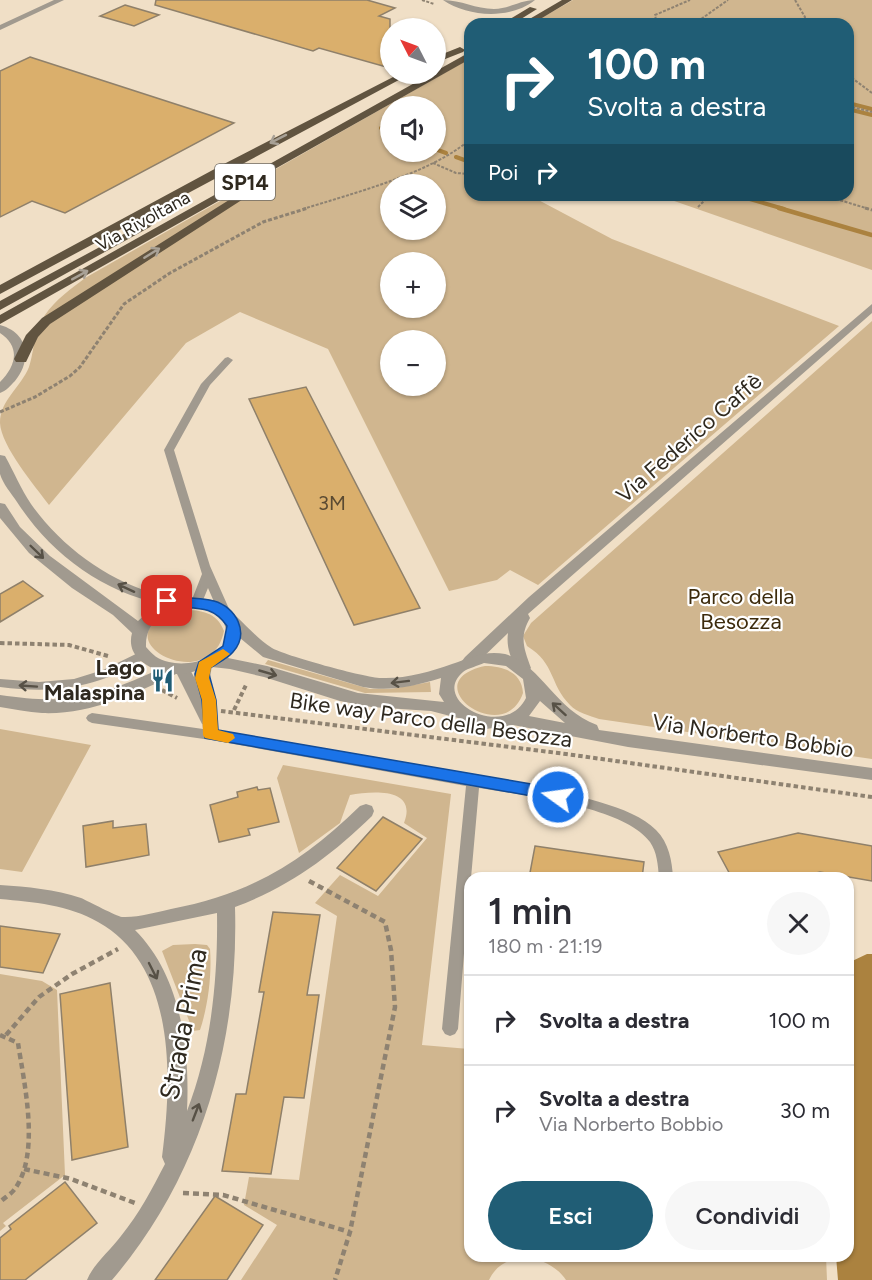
<!DOCTYPE html>
<html lang="it">
<meta charset="utf-8">
<style>
body{margin:0;font-family:Figtree,sans-serif;background:#f7f7f7;color:#2b2b33;height:100vh;display:flex;flex-direction:column;font-size:22px;white-space:nowrap}
*{box-sizing:border-box;margin:0}
p{font-size:20px;color:#7c7c81}
.icon{flex:none;width:33px;height:33px;fill:none;stroke:currentColor;stroke-width:2;stroke-linecap:round;stroke-linejoin:round}
.map{position:relative;flex:1;overflow:hidden}
.drawer{position:absolute;left:464px;top:872px;width:390px;height:390px;display:flex;flex-direction:column;background:#fff;border-radius:18px;box-shadow:0 2px 4px #0004}
.drawer>*{flex:none}
.top-card{position:absolute;left:464px;top:18px;width:390px;height:183px;border-radius:18px;box-shadow:0 2px 4px #0004;background:#205d75;color:#fff;overflow:hidden}
.needle{width:39px;rotate:312deg}
.tools{position:absolute;left:380px;top:18px;display:grid;gap:12px}
.tools a{display:grid;place-items:center;width:66px;height:66px;border-radius:50%;background:#fff;box-shadow:0 2px 4px #0004;font-size:30px}
.pin{position:absolute;display:grid;place-items:center;width:51px;height:51px;color:#fff;margin:-26px;border-radius:12px;box-shadow:0 3px 9px #0006}
.me{position:absolute;width:66px;margin:-33px;rotate:284deg;stroke-linejoin:round;filter:drop-shadow(0 0 4px #0008)}
.turn{display:flex;align-items:center;gap:21px;height:126px;padding:0 24px;font-size:27px}
.turn .icon{width:78px;height:78px;stroke-width:2.5}
.turn b{display:block;font-size:42px;line-height:51px}
.then{display:flex;align-items:center;height:57px;padding:0 24px;background:#0003;gap:12px;font-size:22px}
.round{display:grid;place-items:center;flex:none;width:63px;height:63px;border-radius:32px;background:#f7f7f7}
.overview{display:flex;align-items:center;justify-content:space-between;height:102px;padding:0 24px}
h1{font-size:36px;font-weight:600;line-height:45px}
.action{display:flex;gap:12px;margin-top:auto;padding:12px 24px}
.action a{flex:1;height:69px;border-radius:36px;background:#205d75;color:#fff;font-size:24px;font-weight:600;line-height:69px;text-align:center}
.action a+a{background:#f7f7f7;color:#2b2b33}
ul{padding:0;list-style:none}
li{display:flex;align-items:center;gap:18px;height:90px;padding:0 24px;border-top:2px solid #e1e1e2}
li div{flex:1}
li b{display:block;font-size:22px}
li em{font-style:normal}
.map>svg:first-child{display:block}
.green{fill:#d0b68f;fill-rule:evenodd}
.water{fill:#ab823f}
.lines{fill:none;stroke-linecap:round;stroke-linejoin:round}
.stream-far1{stroke:#ab823f;stroke-width:4}
.stream{stroke:#ab823f;stroke-width:4.5}
.building{fill:#daaf6c;stroke:#8f806a;stroke-width:1.5}
.path-far3{stroke:#8e8271;stroke-width:2;stroke-dasharray:3 1.5;stroke-linecap:butt}
.path-far2{stroke:#8e8271;stroke-width:3;stroke-dasharray:4 2;stroke-linecap:butt}
.path-far1{stroke:#8e8271;stroke-width:4;stroke-dasharray:4.5 3;stroke-linecap:butt}
.path{stroke:#8e8271;stroke-width:4.5;stroke-dasharray:6 4;stroke-linecap:butt}
.service{fill:#a19a8f;fill-rule:evenodd}
.minor{fill:#a19a8f;fill-rule:evenodd}
.tertiary{fill:#a19a8f;fill-rule:evenodd}
.trunk{fill:#615440;fill-rule:evenodd}
.oneway{stroke:#a8a196}
.oneway2{stroke:#575146}
.route{fill:#1a73e8;stroke:#114b97;stroke-width:1.5}
.slow{fill:#f59e0b}
.labels{text-anchor:middle;dominant-baseline:central;stroke-width:4.5;stroke-linejoin:round;paint-order:stroke}
.far-street-label{font-size:18px;fill:#2f291f;stroke:#fff}
.number-label{font-size:20px;fill:#5a4a32}
.shield{fill:#fff;stroke:#6d6962;stroke-width:1.5}
.shield-label{font-size:21px;font-weight:bold;fill:#2f291f}
.street-label{font-size:22px;fill:#2f291f;stroke:#fff}
.park-label{font-size:22px;fill:#3d2b0c;stroke:#fff}
.poi-label{font-size:22px;font-weight:bold;fill:#2f291f;stroke:#fff;text-anchor:end}
.near-street-label{font-size:27px;fill:#2f291f;stroke:#fff}
</style>
<div class="map">
<svg width="872" height="1280" viewBox="0 0 872 1280">
<rect width="100%" height="100%" fill="#f0dfc6"/>
<path class="green" d="M573,0H872V270L657,195H848V24H531Z
M469,59L470,195H529L612,239L839,326L538,585L510,570L497,580L449,591L328,349L240,312L186,343L49,505C35,486 1,446 0,423C0,400 21,387 29,367C35,349 33,331 45,315C55,300 71,289 85,278ZM390,106H435V152H390ZM390,184H435V230H390ZM390,262H435V308H390ZM390,340H435V386H390Z
M872,321V759L599,719C590,716 576,712 570,705C549,684 556,664 527,646L523,636L531,623Z
M183,610C201,610 217,612 224,631C210,701 89,634 183,610Z
M268,660L370,689H391L430,682L431,692L365,693L265,664Z
M485,666C503,666 522,672 523,693C504,749 412,682 485,666Z
M0,729L91,745L22,872L0,869Z
M283,765L451,794L422,1045L469,1049L470,1256H826L827,1280H566C549,1254 504,1248 489,1280H241L277,1225L244,1205L249,1177L299,1180L337,916L315,903L340,875L378,896L427,838L404,823C418,787 372,791 350,795L340,823L299,853L277,778Z
M195,944L207,945L210,949C212,975 208,1006 200,1030L193,1031L162,951L173,945Z
M0,974L42,981L57,990L65,1175L3,1223L6,1226L0,1231Z"/>
<path class="water" d="M867,954H872V1280H838L836,1256H848V963Z"/>
<g class="lines">
<path class="stream-far1" d="M848,103L872,109
M848,109L872,115
M381,128L390,131
M435,149L446,153
M456,157L470,162
M736,195L784,209"/>
<path class="stream" d="M779,208L872,235"/>
</g>
<path class="building" d="M156,0H367L395,8L379,16L390,19V68L319,48L313,51L155,5Z
M125,5L159,15L134,26L100,16Z
M30,57L234,123L65,213L32,201L0,217V71Z
M306,387L420,608L354,625L249,399Z
M23,581L43,596L0,622V594Z
M257,787L258,790L270,788L279,822L248,829L250,835L219,842L210,805L238,797L237,792Z
M383,817L422,839L376,891L337,868Z
M113,821V828L146,824L149,855L86,867L83,826Z
M798,833L872,846V881L820,872L796,878H732L718,852Z
M535,846L644,862L642,878H529Z
M273,912L320,915L307,995H319L304,1098L284,1097L271,1174L222,1171L236,1094H246L264,992H259Z
M0,926L60,934L43,973L0,967Z
M110,983L128,1147L72,1160L60,994Z
M65,1182L97,1223L25,1280H0V1238L11,1229L9,1226Z
M215,1196L263,1225L227,1280H155Z"/>
<g class="lines">
<path class="path-far3" d="M422,0L434,4
M795,0L805,17L804,24
M657,24L655,15L690,0
M694,24L728,0
M848,75L872,93
M848,106L872,112
M433,163L456,173L470,174
M823,195L869,209
M698,207L710,195
M303,209C351,194 431,173 468,141L467,130L470,129"/>
<path class="path-far2" d="M865,208L872,210
M0,412L35,397L70,376L80,367L124,304L170,273L263,222L308,208"/>
<path class="path-far1" d="M0,643L69,645L108,656
M162,690L177,698
M234,710L247,683
M221,711L566,754L872,797"/>
<path class="path" d="M309,881L385,922L391,950L395,1007L350,1232L335,1280
M0,1035L18,1043C24,1083 41,1155 14,1190C11,1194 4,1198 0,1202
M6,1035L39,997L72,974L118,949
M24,1169L71,1179L135,1203
M183,1193L223,1195L350,1232"/>
<path class="service" d="M228,357L233,360L210,385L174,450L210,566L230,611L224,615L218,611L208,588L201,605L197,606L191,602L202,574L164,450L201,384L225,358Z
M142,651L146,652L148,655L146,658C97,688 57,694 0,687V679L39,682L74,679L103,670Z
M92,713L203,729L202,720L204,717H212L217,731L534,787C568,794 632,805 656,830C669,843 672,861 673,878H659C658,865 657,852 650,842C624,806 521,795 479,788L471,878H470L458,1029L455,1034L450,1036L445,1034L442,1029L466,786L211,740L92,723L88,721L86,718L88,715Z"/>
<path class="minor" d="M443,0C461,0 476,9 494,9C509,9 520,0 535,0C510,20 468,17 443,0Z
M872,304V313L528,614L530,618C519,637 524,649 531,668L528,672H518C511,660 506,647 508,633L475,665H465L462,661L465,657L529,597Z
M204,660L212,665L210,678L217,705L211,710L216,720L214,724H202L175,670L178,666H188L194,677L196,665Z
M366,804L372,806L374,811L372,816C331,856 289,887 235,907C239,1042 201,1176 112,1280H87C94,1263 110,1251 121,1236C139,1214 152,1189 165,1164L162,1157C172,1080 177,966 98,922C69,905 33,902 0,899V885C27,887 55,889 81,898C90,902 116,916 122,917C137,918 157,912 171,909C250,894 303,862 360,806ZM217,913C218,980 211,1049 187,1111C190,1049 181,976 135,930Z"/>
<path class="tertiary" d="M54,0H64L0,30V25Z
M0,325C29,333 32,360 15,381C10,386 6,391 0,393V382C16,366 21,347 0,333Z
M0,455L5,456C14,472 21,489 31,504C59,544 104,578 150,592C160,595 172,598 181,599C194,600 205,596 217,602C237,612 251,635 272,648C283,655 366,678 381,678C405,679 430,672 452,664C470,658 485,650 505,654C541,664 554,709 597,725L599,730L872,768V780L628,747L513,725L486,729L458,718L431,711L371,707L340,701L264,677L230,669L212,667L184,674H176C134,694 89,715 42,713C28,712 14,709 0,707V695C67,705 96,698 157,670C140,663 127,652 132,633L113,615L72,588L29,553L0,518V503L5,504L20,527L50,556L138,621L151,609L162,604C102,592 50,553 17,502C11,493 3,484 0,474C0,468 0,461 0,455ZM197,607L207,609L223,620C224,624 227,629 226,634C225,659 188,667 169,662C158,660 152,654 146,647C145,617 171,609 197,607ZM240,638L263,657L363,687C391,692 414,686 441,678L439,694L444,702L358,693L267,666L228,658L234,651ZM484,663L506,666L523,679L526,698C505,741 429,701 463,672C468,668 478,666 484,663ZM540,701L565,723L529,716Z"/>
<path class="trunk" d="M562,0H572L532,24H521Z
M530,7L537,9L513,24H502Z
M460,47L465,50L463,52L435,63V57Z
M470,52V59L0,324V315Z
M399,74H410L0,294V285L222,165Z
M248,188L257,190L50,324L38,337L26,362H16L14,359L26,335L42,318Z
M146,222L152,225L150,227L0,310V301Z"/>
</g>
<defs><path id="oneway-shaft" d="M-6 0H5M1.5-3L5.5 0L1.5 3" fill="none" stroke-width="1.6" stroke-linecap="round" stroke-linejoin="round" transform="scale(1.5)"/></defs>
<g class="oneway">
<use href="#oneway-shaft" transform="translate(278 139) rotate(153)"/>
<use href="#oneway-shaft" transform="translate(152 253) rotate(-32)"/>
<use href="#oneway-shaft" transform="translate(80 275) rotate(-29)"/>
</g>
<g class="oneway2">
<use href="#oneway-shaft" transform="translate(37 552) rotate(44)"/>
<use href="#oneway-shaft" transform="translate(126 588) rotate(-155)"/>
<use href="#oneway-shaft" transform="translate(268 673) rotate(16)"/>
<use href="#oneway-shaft" transform="translate(400 682) rotate(173)"/>
<use href="#oneway-shaft" transform="translate(28 686) rotate(-176)"/>
<use href="#oneway-shaft" transform="translate(559 709) rotate(-138)"/>
<use href="#oneway-shaft" transform="translate(153 971) rotate(63)"/>
<use href="#oneway-shaft" transform="translate(196 1112) rotate(-69)"/>
</g>
<path class="route" d="M167,597C182,598 199,597 214,601C236,607 250,633 233,652C228,658 218,663 210,668L209,674L216,700L218,730L537,785L564,793L566,797L558,803L537,797L205,738L202,700L195,674L199,662L223,646L227,626C209,600 189,612 162,605L160,601Z"/>
<path class="slow" d="M223,649L230,654L211,668L209,678L216,700L218,730L233,734L235,738L228,743L205,738L203,735L202,700L195,678L199,662Z"/>
<defs>
<symbol id="restaurant-bare" viewBox="-9 -9 18 18"><path d="M-5-6h1v4h1v-4h1v4h1v-4h1v5L-1.5 .5V6h-2V.5L-5-1ZM5-6V6H3V1.5H1.5Q1.5-4 5-6Z" fill="#205d75" stroke="#fff" stroke-width="2.5" paint-order="stroke"/></symbol>
</defs>
<g fill-rule="evenodd">
<use href="#restaurant-bare" x="146" y="664" width="33" height="33"/>
</g>
<g class="labels">
<g class="far-street-label">
<text transform="translate(143 221) rotate(-29)">Via Rivoltana</text>
</g>
<g class="number-label">
<text x="332" y="503">3M</text>
</g>
<rect class="shield" x="215" y="164" width="60" height="36" rx="4.5"/>
<g class="shield-label">
<text x="245" y="182">SP14</text>
</g>
<g class="street-label">
<text transform="translate(689 438) rotate(-41)">Via Federico Caffè</text>
<text transform="translate(431 720) rotate(8)">Bike way Parco della Besozza</text>
<text transform="translate(753 736) rotate(8)">Via Norberto Bobbio</text>
</g>
<g class="park-label">
<text x="741" y="596">Parco della<tspan x="741" dy="25">Besozza</tspan></text>
</g>
<g class="poi-label">
<text x="145" y="667">Lago<tspan x="145" dy="25">Malaspina</tspan></text>
</g>
<g class="near-street-label">
<text transform="translate(183 1024) rotate(-79)">Strada Prima</text>
</g>
</g>
</svg>
<div class="tools">
<a><svg class="needle" viewBox="-14 -14 28 28"><path d="M0-13l5 13h-10z" fill="#e53935"/><path d="M0 13l5-13h-10z" fill="#7c7c81"/></svg></a>
<a><svg class="icon" aria-label="sound" viewBox="0 0 24 24"><path d="M4 9h4l5-4v14l-5-4H4zM17 9q2 3 0 6"/></svg></a>
<a><svg class="icon" aria-label="layers" viewBox="0 0 24 24"><path d="M12 4l9 5-9 5-9-5zM3 14l9 5 9-5"/></svg></a>
<a>+</a>
<a>−</a>
</div>
<div class="pin" style="left:167px;top:601px;background:#d93025"><svg class="icon" aria-label="arrive" viewBox="0 0 24 24"><path d="M6 21V4h12l-3 4 3 4H6"/></svg></div>
<svg class="me" style="left:558px;top:797px" viewBox="-20 -20 40 40"><circle r="17" fill="#1a73e8" stroke="#fff" stroke-width="3"/><path d="M0-11L8 9 0 5-8 9z" fill="#fff"/></svg>
<div class="top-card">
<div class="turn"><svg class="icon" aria-label="right" viewBox="0 0 24 24"><path d="M7 20v-9h11M14 6l5 5-5 5"/></svg><div><b>100 m</b>Svolta a destra</div></div>
<div class="then">Poi<svg class="icon" aria-label="right" viewBox="0 0 24 24"><path d="M7 20v-9h11M14 6l5 5-5 5"/></svg></div>
</div>
<section class="drawer">
<div class="overview"><div><h1>1 min</h1><p>180 m · 21:19</p></div><a class="round"><svg class="icon" aria-label="close" viewBox="0 0 24 24"><path d="M6 6l12 12M18 6L6 18"/></svg></a></div>
<ul>
<li><svg class="icon" aria-label="right" viewBox="0 0 24 24"><path d="M7 20v-9h11M14 6l5 5-5 5"/></svg><div><b>Svolta a destra</b></div><em>100 m</em></li>
<li><svg class="icon" aria-label="right" viewBox="0 0 24 24"><path d="M7 20v-9h11M14 6l5 5-5 5"/></svg><div><b>Svolta a destra</b><p>Via Norberto Bobbio</p></div><em>30 m</em></li>
</ul>
<div class="action"><a>Esci</a><a>Condividi</a></div>
</section>
</div>
